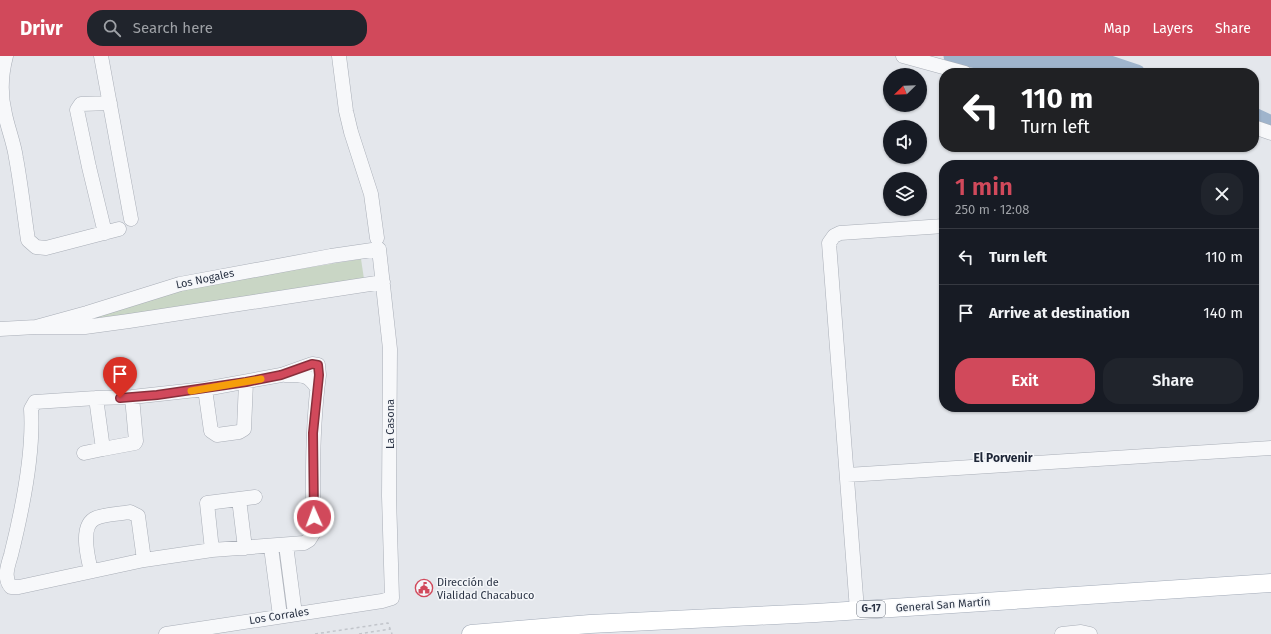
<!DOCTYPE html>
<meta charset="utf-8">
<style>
body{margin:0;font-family:"Fira Sans",sans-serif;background:#20242c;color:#f1f3f6;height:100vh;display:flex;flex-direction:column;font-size:15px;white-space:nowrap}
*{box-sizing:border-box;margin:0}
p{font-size:13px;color:#9ea1a6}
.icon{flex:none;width:22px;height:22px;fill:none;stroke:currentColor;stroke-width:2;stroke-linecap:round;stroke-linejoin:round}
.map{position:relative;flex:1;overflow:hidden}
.drawer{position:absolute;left:939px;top:104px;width:320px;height:252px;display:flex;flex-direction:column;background:#171b24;border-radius:16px;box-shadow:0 1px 3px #0004}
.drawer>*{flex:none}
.hud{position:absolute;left:939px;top:12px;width:320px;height:84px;border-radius:16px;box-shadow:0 1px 3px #0004;background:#202124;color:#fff;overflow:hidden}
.needle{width:26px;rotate:247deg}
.tools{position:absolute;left:883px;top:12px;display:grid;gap:8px}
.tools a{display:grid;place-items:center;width:44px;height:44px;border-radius:50%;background:#171b24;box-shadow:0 1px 3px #0004;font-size:20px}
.pin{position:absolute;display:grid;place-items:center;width:34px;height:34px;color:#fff;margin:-41px -17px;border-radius:50% 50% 50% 0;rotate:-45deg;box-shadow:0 0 4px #0007}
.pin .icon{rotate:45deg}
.me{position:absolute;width:44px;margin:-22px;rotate:358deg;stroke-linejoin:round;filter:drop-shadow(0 0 3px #0008)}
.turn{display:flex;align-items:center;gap:14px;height:84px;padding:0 16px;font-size:18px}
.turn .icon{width:52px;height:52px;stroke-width:2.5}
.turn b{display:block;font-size:28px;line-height:34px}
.round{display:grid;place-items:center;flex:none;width:42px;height:42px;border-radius:16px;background:#20242c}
.headline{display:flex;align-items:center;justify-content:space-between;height:68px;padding:0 16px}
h1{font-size:24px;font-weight:600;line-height:30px;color:#d1495b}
.button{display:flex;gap:8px;margin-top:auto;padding:8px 16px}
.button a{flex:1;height:46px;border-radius:16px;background:#d1495b;color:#fff;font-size:16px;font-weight:600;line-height:46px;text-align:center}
.button a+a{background:#20242c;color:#f1f3f6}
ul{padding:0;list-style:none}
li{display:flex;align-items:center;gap:12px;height:56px;padding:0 16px;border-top:1px solid #363941}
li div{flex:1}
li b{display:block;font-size:15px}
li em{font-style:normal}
header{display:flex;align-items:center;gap:24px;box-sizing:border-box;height:56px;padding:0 20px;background:#d1495b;color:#fff}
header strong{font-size:19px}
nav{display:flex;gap:22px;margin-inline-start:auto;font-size:14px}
.search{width:280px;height:36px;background:#20242c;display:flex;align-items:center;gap:10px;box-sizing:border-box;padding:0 14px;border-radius:16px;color:#9ea1a6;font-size:15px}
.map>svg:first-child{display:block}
.green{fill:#c9d6c5}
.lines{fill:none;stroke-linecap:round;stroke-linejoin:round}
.river{stroke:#9fb4cc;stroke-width:17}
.minor-casing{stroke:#a9aeb7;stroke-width:15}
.major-casing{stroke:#a3abb8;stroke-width:19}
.path{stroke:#c2c5cb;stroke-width:1.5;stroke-dasharray:3 3;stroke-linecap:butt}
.minor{stroke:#f7f8fa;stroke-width:14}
.major{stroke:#fff;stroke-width:18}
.route-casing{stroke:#882f3b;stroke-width:10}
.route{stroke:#d1495b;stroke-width:7}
.slow{stroke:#f59e0b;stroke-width:7}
.labels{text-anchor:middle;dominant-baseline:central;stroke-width:3;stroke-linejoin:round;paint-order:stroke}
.shield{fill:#f4f6f9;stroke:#676e7b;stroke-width:1}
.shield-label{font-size:10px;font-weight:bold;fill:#2b3445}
.street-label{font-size:11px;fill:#2b3445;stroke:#f4f6f9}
.poi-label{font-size:11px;fill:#2b3445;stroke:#f4f6f9;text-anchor:start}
.neighbourhood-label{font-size:12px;font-weight:bold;fill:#1d2536;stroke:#f4f6f9}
</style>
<header>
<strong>Drivr</strong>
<div class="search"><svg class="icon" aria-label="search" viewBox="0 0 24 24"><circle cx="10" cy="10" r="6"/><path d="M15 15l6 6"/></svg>Search here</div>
<nav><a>Map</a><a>Layers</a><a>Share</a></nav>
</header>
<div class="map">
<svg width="1271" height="578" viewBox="0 0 1271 578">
<rect width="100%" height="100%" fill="#e4e7ec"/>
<path class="green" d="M361,203L364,223L92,265V261L202,229Z"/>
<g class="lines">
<path class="river" d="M952,0L1004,8H1110L1137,17
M1254,60L1271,68"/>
<defs>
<path id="minor" d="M6,0C1,19 0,38 5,58C8,73 14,87 16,102C21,129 24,157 28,184L36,191L46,192L119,173
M101,0L131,163
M339,0L346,55L351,76L371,138L377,182
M903,0L965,17
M1254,71L1271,77
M105,177L89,111L77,54L81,48L110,47
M36,271L87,257L180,228L331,200L379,193L390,293L389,440L392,542L382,545L166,578
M0,273L36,271H85L129,265L383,226
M312,308L318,309L319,319C312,371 312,423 314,476L309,484L304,487L212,494L144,504L19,531H11C3,522 8,509 11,499C22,455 34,397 31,353L35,346L96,342L132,341L205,333L281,319Z
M285,319C302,319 308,318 317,332
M205,333L211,375L217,379L239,376L244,373L246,326
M96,342L103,393L135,387L136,385L132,341
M84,397L103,393
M847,419L1271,392
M239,443L255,441
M286,489L295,558
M271,491L280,560
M212,494L207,447L239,443L245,492
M91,515C88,502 79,469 96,462C106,458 120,458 130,456L138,460L144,504
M857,554L829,187L834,180L840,177L944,170
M1062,578L1081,576L1090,578"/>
<path id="major" d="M471,578L590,568L816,557L1271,527"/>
</defs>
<use href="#minor" class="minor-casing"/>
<use href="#major" class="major-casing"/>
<path class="path" d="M315,578L388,567L392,578
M359,578L390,573"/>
<use href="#minor" class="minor"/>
<use href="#major" class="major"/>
</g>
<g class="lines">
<defs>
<path id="route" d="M120,342L157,339L246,326L281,319L312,308L318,309L319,319L313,377L314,461"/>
</defs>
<use href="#route" class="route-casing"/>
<use href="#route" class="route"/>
<path class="slow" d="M191,335L261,323"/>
</g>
<defs>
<symbol id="civic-ring" viewBox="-11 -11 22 22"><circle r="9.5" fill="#f4f6f9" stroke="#d1495b" stroke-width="1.5"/><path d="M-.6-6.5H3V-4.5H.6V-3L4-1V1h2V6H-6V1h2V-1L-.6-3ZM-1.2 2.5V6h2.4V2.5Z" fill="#d1495b"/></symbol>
</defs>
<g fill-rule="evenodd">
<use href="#civic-ring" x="414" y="522" width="20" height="20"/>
</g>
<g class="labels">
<rect class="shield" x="857" y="545" width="28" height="16" rx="3"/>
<g class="shield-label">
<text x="871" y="553">G-17</text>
</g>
<g class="street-label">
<text transform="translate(205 223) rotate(-12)">Los Nogales</text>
<text transform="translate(390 368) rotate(-90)">La Casona</text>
<text transform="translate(943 549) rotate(-4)">General San Martín</text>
<text transform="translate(279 560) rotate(-9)">Los Corrales</text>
</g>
<g class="poi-label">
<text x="437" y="526">Dirección de<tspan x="437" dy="13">Vialidad Chacabuco</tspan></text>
</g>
<g class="neighbourhood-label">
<text x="1003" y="402">El Porvenir</text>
</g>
</g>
</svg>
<div class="tools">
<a><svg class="needle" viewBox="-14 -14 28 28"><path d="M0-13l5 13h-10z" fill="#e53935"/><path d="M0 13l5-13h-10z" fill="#9ea1a6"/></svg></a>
<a><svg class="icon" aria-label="sound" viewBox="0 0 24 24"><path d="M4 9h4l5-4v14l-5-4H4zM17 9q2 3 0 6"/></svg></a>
<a><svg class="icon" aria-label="layers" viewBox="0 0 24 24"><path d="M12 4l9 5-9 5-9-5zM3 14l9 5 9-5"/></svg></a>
</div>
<div class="pin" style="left:120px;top:342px;background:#d93025"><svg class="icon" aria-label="arrive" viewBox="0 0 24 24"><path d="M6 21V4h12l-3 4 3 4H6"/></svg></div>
<svg class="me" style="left:314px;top:461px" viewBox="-20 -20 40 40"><circle r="17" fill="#d1495b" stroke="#fff" stroke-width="3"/><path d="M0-11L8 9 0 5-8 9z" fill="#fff"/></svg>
<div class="hud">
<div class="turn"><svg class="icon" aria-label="left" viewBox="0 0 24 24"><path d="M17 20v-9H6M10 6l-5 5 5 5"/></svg><div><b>110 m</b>Turn left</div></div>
</div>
<section class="drawer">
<div class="headline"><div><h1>1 min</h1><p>250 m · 12:08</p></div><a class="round"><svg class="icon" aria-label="close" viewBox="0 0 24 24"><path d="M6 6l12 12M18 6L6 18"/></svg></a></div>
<ul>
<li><svg class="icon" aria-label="left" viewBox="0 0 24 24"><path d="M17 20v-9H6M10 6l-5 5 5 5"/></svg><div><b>Turn left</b></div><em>110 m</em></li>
<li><svg class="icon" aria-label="arrive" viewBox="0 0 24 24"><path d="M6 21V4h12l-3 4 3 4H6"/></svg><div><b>Arrive at destination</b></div><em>140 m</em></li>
</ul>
<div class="button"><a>Exit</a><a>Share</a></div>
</section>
</div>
